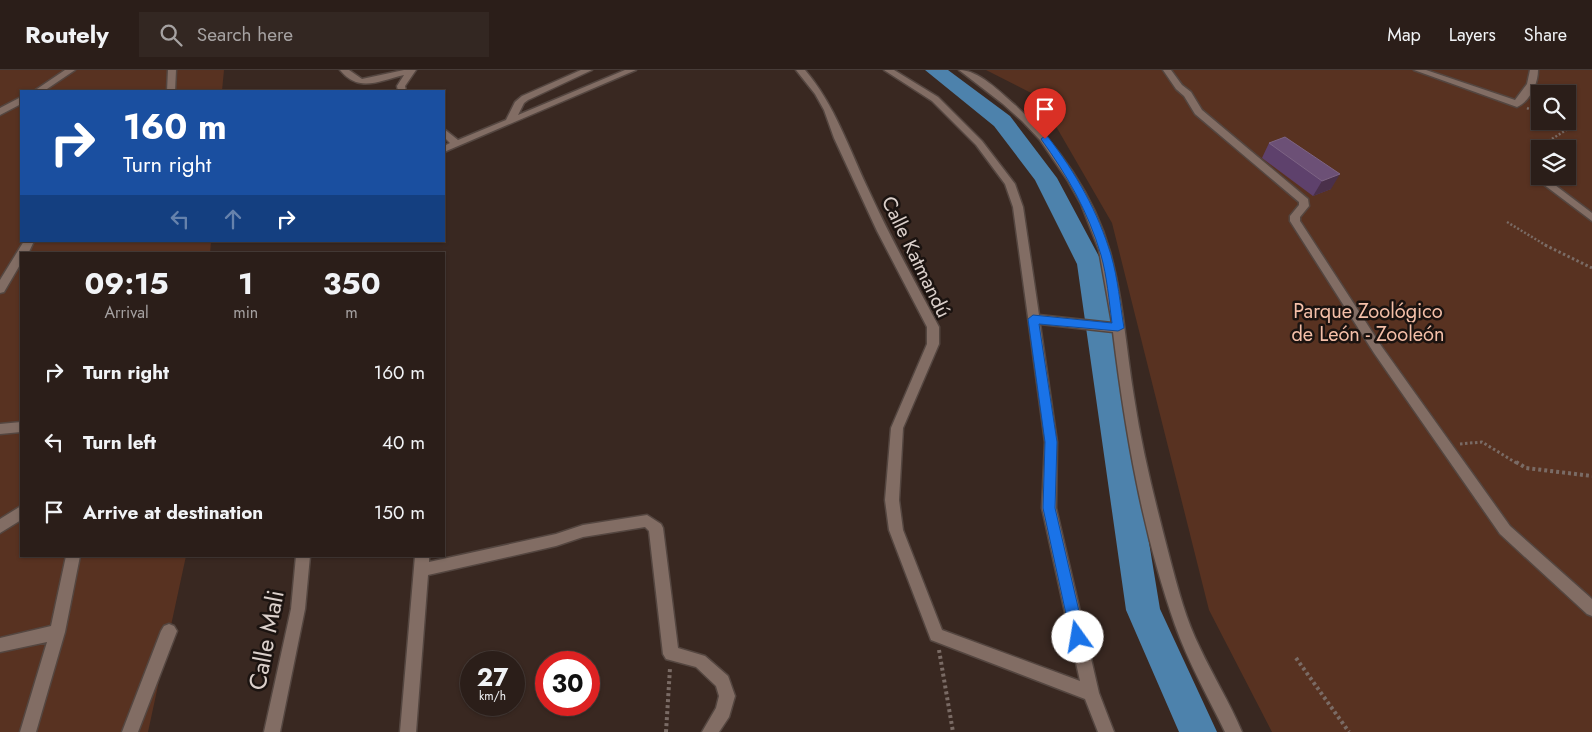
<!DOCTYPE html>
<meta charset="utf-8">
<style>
body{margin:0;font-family:Jost,sans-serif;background:#332722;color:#f1f3f6;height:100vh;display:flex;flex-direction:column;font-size:19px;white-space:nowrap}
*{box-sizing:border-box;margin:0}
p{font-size:16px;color:#a6a2a2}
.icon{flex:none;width:28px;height:28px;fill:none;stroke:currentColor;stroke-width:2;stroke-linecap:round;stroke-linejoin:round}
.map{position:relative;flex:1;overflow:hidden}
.drawer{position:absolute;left:20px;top:182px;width:425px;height:305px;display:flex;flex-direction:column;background:#2b1e19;border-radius:0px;box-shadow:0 1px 4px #0004,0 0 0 1px #473c38}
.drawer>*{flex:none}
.hud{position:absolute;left:20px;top:20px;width:425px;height:152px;border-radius:0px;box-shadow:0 1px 4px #0004,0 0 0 1px #473c38;background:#1a4fa0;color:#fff;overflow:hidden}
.controls{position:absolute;left:1531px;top:15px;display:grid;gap:10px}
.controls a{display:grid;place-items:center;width:45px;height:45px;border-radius:0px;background:#2b1e19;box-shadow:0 1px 4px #0004,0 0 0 1px #473c38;font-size:25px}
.speed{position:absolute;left:460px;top:581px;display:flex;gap:10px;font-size:25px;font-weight:700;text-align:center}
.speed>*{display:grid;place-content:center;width:65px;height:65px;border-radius:50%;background:#2b1e19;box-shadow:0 1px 4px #0004,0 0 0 1px #473c38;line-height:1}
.speed small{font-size:12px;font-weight:400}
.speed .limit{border:8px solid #d22;background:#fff;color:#111}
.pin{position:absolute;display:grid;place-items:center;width:42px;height:42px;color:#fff;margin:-51px -21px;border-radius:50% 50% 50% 0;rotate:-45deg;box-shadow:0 0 5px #0007}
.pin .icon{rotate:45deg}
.me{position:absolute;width:55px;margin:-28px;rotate:347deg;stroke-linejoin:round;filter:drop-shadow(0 0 4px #0008)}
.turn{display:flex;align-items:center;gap:18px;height:105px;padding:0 20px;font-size:22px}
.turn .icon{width:65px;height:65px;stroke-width:2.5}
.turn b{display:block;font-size:35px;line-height:42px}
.lanes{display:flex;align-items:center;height:48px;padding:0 20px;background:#0003;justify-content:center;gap:25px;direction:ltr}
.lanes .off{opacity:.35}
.eta{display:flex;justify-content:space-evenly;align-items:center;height:85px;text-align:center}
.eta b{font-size:30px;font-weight:700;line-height:35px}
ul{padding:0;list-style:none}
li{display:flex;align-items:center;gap:15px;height:70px;padding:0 20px}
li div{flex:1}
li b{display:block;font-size:19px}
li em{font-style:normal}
header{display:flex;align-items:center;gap:30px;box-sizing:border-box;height:70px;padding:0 25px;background:#2b1e19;border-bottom:1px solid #473c38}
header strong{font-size:24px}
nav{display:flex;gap:28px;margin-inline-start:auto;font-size:18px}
.search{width:350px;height:45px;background:#332722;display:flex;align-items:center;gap:12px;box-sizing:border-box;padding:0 18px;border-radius:0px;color:#a6a2a2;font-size:19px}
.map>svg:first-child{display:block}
.green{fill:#583221;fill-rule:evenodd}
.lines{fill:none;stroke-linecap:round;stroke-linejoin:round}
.river{fill:#4d82ac;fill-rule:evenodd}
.minor-casing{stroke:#544640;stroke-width:3}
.path-far2{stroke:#7a6b65;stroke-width:2.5;stroke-dasharray:2 2;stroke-linecap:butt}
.path-far1{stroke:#7a6b65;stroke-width:3;stroke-dasharray:2.5 2.5;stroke-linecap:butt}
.path{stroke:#7a6b65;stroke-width:4;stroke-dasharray:3 3;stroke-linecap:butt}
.minor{fill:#826d64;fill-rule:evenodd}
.wall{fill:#5e416c}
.shaded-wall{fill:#4a304a}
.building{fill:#6c5076;stroke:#7d6484}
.route{fill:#1a73e8;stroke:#114b97}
.labels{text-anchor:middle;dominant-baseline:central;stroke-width:5;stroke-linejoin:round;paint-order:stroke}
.street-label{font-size:20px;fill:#dbd0cb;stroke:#1b1310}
.park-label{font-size:20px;fill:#f4bfa8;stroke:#1b1310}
.near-street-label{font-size:24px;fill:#dbd0cb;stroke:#1b1310}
</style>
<header>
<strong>Routely</strong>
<div class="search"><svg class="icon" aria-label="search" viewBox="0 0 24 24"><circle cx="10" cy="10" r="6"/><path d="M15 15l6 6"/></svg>Search here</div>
<nav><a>Map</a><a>Layers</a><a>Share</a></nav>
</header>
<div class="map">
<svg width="1592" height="662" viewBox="0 0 1592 662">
<rect width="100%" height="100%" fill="#392821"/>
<path class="green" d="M0,0H224L222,21H21V171H211L210,184H21V486H186L148,662H0Z
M986,0H1592V662H1272L1209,540L1112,153L1039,27ZM1540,24H1568V51H1540ZM1540,79H1568V106H1540Z"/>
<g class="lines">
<path class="river" d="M925,0H948L1010,46L1057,108L1103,194L1160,539L1217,662H1179L1126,540L1077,194L1035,110L994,56Z"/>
<defs>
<path id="minor" d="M65,0H75L44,21H34Z
M168,0H176L175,21H167Z
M340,0H349L362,9L404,0H416L405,16L406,21H398L397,16L404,5C378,11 359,23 340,0Z
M581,0H592L528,30L524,33L518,45L625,0H636L444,82V76L450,73L444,67V59L458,70L506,50L515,32L522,26Z
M796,0H805C835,35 849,79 869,121C890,167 915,212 939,257V274L903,358L899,430L903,460L942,560L1080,611L1042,438L1045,372L1013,137L1005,114L976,75L932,31L884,0H894L938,27L982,71L1015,114L1023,137L1039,245L1112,253L1099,180L1081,134L1068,111L1040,70L1022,51L1003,34L959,0C979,0 1000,22 1015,35C1058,74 1094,125 1110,182C1123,229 1126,278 1134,327C1142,381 1156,435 1170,489C1178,519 1186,550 1200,578C1213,606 1230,633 1242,662H1225C1208,627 1188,592 1175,555C1142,461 1125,360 1113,262L1040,254L1057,372L1056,438L1099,623L1114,662H1098L1085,629L931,570L889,460L885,430L891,358L927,274V257L877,161L834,68L824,40L815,24Z
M1163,0H1171L1182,15L1191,22L1202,40L1308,129L1309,136L1300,147V151L1382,277L1510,456L1592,529V546L1587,544L1500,464L1374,283L1290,151V146L1299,135V132L1195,44L1184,26L1176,19Z
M1414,0H1426L1515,30L1527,14L1530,0H1538C1538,14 1530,31 1517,37Z
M21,27V34L0,45V38Z
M1547,109L1592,143V151L1543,114L1542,112Z
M24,171H34L28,184H21V193L4,222L0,223V210Z
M21,352V362L0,364V354Z
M21,436V450L0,463V449Z
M647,445L661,454L663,458L678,578L705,586L728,606L735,626L729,647L719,662H702L716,638L719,626L716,616L696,597L666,589L663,584L649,461L645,457L583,467L556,476L428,505L416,662H400L415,486H429V492L556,464L583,455Z
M66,486H80L65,562L36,662H20L47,572L0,582V568L51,556Z
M296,486H310L305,539L280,662H264L291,539Z
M169,554L174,556L177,561L138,662H122L161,561L164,556Z"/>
</defs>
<use href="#minor" class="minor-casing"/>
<path class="path-far2" d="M1527,38L1540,44
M1540,99L1531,82L1571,57L1557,51
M1507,152L1547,176"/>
<path class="path-far1" d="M1545,175L1592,198
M1460,374L1482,372L1518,394"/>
<path class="path" d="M1516,392L1526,398L1592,406
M939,580L953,662
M1296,588L1349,662
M666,662L670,598"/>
<use href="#minor" class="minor"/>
</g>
<path class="wall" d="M1285,67L1331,119L1313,126L1262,88L1269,73Z"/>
<path class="shaded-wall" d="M1340,104L1331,119L1313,126L1322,111Z"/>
<path class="building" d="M1285,67L1340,104L1322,111L1269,73Z"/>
<path class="route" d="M1045,66L1048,67C1076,103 1098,142 1111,185C1118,209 1120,234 1124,258L1118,261L1039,254L1057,372L1055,438L1085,567L1083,572L1078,574L1073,572L1071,567L1043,438L1045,372L1028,249L1033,245L1112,253C1109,231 1107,206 1101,185C1088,141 1067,105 1041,69Z"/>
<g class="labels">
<g class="street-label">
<text transform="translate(916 187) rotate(64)">Calle Katmandú</text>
</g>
<g class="park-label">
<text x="1368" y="241">Parque Zoológico<tspan x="1368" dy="23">de León - Zooleón</tspan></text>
</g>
<g class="near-street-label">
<text transform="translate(266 570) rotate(-79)">Calle Mali</text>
</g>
</g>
</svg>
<div class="controls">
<a><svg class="icon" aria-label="search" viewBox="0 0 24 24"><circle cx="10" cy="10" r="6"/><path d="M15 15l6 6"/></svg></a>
<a><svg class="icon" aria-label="layers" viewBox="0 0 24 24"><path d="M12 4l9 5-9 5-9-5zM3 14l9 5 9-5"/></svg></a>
</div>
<div class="speed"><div>27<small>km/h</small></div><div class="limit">30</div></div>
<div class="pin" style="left:1045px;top:69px;background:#d93025"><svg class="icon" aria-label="arrive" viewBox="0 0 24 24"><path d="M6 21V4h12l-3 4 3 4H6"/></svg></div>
<svg class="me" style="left:1078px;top:567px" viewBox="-20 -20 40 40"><circle r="19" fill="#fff"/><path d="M0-13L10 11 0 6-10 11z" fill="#1a73e8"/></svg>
<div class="hud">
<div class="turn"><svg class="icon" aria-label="right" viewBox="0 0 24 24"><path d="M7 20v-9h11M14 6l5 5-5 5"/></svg><div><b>160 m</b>Turn right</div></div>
<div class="lanes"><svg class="icon off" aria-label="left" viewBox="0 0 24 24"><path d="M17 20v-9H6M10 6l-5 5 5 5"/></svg><svg class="icon off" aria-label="ahead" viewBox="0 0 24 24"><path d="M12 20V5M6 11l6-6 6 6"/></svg><svg class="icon" aria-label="right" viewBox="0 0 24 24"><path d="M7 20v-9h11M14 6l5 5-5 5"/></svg></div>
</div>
<section class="drawer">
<div class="eta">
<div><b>09:15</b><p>Arrival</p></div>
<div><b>1</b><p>min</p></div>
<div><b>350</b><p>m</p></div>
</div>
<ul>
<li><svg class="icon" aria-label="right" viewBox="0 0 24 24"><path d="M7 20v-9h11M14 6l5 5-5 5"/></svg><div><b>Turn right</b></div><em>160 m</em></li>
<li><svg class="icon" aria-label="left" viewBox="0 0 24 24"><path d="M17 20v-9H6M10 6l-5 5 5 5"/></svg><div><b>Turn left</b></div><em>40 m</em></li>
<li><svg class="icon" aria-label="arrive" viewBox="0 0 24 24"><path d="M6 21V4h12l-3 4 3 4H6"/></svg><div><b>Arrive at destination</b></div><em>150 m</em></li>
</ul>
</section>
</div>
